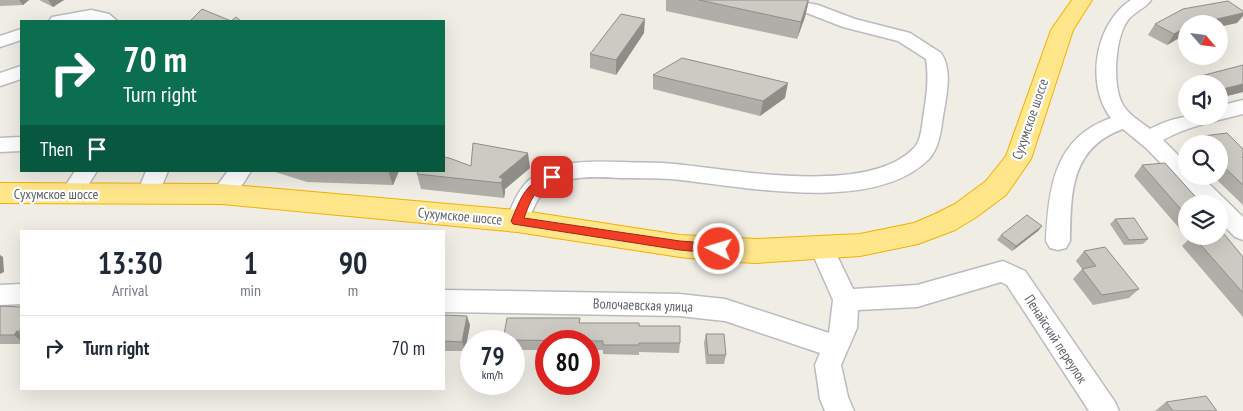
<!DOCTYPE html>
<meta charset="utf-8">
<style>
body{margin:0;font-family:"PT Sans Narrow",sans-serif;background:#f2f2f3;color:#1f2937;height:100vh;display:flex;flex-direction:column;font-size:19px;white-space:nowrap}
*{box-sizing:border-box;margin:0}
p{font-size:16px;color:#747a83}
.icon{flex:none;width:28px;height:28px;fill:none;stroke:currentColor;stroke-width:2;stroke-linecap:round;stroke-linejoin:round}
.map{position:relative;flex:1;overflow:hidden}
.sheet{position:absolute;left:20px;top:230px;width:425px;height:160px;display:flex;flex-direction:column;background:#fff;border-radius:0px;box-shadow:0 5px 20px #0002}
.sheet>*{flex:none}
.guide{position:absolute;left:20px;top:20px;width:425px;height:152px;border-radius:0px;box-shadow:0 5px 20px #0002;background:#0b6e4f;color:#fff;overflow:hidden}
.needle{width:32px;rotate:118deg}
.controls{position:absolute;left:1178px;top:15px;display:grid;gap:10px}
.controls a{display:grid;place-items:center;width:50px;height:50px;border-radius:50%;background:#fff;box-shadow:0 5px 20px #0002;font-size:25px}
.speed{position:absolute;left:460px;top:330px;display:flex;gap:10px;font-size:25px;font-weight:700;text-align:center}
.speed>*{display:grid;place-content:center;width:65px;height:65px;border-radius:50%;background:#fff;box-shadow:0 5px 20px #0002;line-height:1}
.speed small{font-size:12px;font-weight:400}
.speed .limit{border:8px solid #d22;background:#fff;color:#111}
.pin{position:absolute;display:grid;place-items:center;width:42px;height:42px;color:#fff;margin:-21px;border-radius:10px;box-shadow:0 2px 8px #0006}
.me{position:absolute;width:55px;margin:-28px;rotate:275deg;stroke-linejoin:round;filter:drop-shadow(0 0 4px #0008)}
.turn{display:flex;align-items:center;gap:18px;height:105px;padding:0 20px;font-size:22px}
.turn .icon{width:65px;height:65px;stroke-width:2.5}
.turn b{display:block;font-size:35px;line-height:42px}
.then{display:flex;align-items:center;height:48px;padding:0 20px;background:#0003;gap:10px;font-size:19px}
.eta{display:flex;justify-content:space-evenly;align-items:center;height:85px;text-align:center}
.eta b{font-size:30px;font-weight:800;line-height:35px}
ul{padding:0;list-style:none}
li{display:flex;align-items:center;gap:15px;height:65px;padding:0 20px;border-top:1px solid #e0e1e3}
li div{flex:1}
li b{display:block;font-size:19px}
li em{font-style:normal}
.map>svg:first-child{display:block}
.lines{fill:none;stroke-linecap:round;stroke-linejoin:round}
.minor-casing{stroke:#b9bbc0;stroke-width:3}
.highway-casing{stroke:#f3b000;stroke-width:2}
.minor{fill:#fff;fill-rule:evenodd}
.highway{fill:#ffe68b;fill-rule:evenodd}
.wall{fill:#afaea8}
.shaded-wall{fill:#8f8d88}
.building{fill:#cccac3;stroke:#8f8d88}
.route{fill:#f23e26;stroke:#9d2819}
.labels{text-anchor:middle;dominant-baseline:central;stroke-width:4.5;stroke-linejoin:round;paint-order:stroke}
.street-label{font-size:14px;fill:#5c5f65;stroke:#fff}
</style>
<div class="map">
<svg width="1243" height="411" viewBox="0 0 1243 411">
<rect width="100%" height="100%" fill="#efede4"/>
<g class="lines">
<defs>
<path id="minor" d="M760,0H793L818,5L855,19L910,33L941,53C953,70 946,98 943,116C941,131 939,148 929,159C873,215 742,186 671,179C655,178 638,178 622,178C598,177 569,174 548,189C535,198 532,214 525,227L517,230L509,227L506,221C512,206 519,186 533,177C559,160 592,161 622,162C640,163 657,162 675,164C736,170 868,196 914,148C922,140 922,122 924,112C927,94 929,77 926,59L898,41L843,27L807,13L762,4Z
M1131,0H1151C1146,8 1134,12 1128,20C1115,37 1112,84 1122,103C1127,114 1141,122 1150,129C1177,115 1190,116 1219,116V106L1243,100V114C1216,121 1188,126 1163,140L1186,163V176H1201L1243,217V240L1235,237L1219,221V204H1201L1146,148L1123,129C1070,148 1071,193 1070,241L1066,248L1058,250L1050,248L1046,241C1049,187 1054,138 1111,118C1085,85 1095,23 1131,0Z
M91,10L109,14L117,21H49L52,17Z
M21,29V40L0,47V36Z
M21,66V79L0,86V73Z
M21,137V151L0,152V138Z
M75,171H97L79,200L71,202L63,200L60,194Z
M146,171H168L156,200L148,202L140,200L137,194Z
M228,171H251C242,185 232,205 214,200L211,194Z
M822,239L830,241L853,289L917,285L1003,261L1025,271L1115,402L1119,411H1089L1007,285L1001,282L917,307L858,310L857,328L841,365L848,397L854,411H825L820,399L815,365L820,353L725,321L679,316L444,312V290L679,294L725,299L829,333L833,300L810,248L814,241Z
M21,284V304L0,305V285Z"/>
<path id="highway" d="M1072,0H1092L1073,30L1031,159L1006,195L975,218L955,230L918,244L860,256L756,263L719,261L680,257L517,232L222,204L0,203V183L222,184L517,210L680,235L719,237L756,239L860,234L914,223L935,214L955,204L986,181L1006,156L1051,30Z"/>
</defs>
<use href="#minor" class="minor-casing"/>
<use href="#highway" class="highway-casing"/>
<use href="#minor" class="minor"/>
<use href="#highway" class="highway"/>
</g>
<path class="wall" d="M0,0H29L23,5L0,6Z
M39,0H64L53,7Z
M666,0H809L805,17L797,39L666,11Z
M1243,11V16L1237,23L1186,24V34L1167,45L1148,35L1155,24Z
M644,33L616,75L590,68V54Z
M1243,65V92L1219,98V84H1188L1193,78Z
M653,75L785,98L760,116L653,89Z
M1195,137L1243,149V205L1213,176H1219V144H1189Z
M1142,165L1186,204V236L1134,176Z
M471,166L530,168L505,189V193L504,198L421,189L417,174Z
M272,171H399L393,185L307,182Z
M1115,219L1148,239L1143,244L1124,245L1110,224Z
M1042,226L1038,231L1012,251L997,240L1001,235Z
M1187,236H1219L1243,257V317L1182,246L1189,239Z
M1084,251L1139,289L1129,298L1093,305L1073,279L1082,269L1076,261Z
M0,306L21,307V344H0Z
M444,315L470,325L465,351H444Z
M580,323L639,326L680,343L679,353L639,352V355L603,354V350H589V341H546V350H514V341H504L503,340Z
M706,334L726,355L724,364H706L704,343Z
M1166,402L1217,411H1155Z"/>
<path class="shaded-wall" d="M19,0H29L23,5Z
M48,0H64L53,7Z
M809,0L805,17L797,39L801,22Z
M1243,13V16L1237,23L1219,27V24H1195Z
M645,19L644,33L616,75V60Z
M1186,27V34L1167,45L1174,34Z
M788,83L785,98L760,116L763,101Z
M1243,84V92L1219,98V90Z
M528,153L530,168L505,189V193L504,198L501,183L499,177Z
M388,171H399L393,185Z
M1042,226L1038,231L1012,251L1016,246Z
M0,255L3,257L4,272L0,274Z
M467,316L470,325L465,351L462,342Z
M17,331L21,334V341L14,335Z"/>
<path class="building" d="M699,0H808L801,22Z
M1228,1L1243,11V13L1195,24H1186V27L1174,34L1155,24L1183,9Z
M202,9L231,21L236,17L241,21H190Z
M621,14L645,19L616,60L590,54Z
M682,58L788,83L763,101L653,75Z
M1243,65V84L1219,90V84H1202L1193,78Z
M1227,133L1243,149V157H1242L1243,158V185L1219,162V144H1202L1195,137Z
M473,143L528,153L499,177L503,179L501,183L417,174L418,171H444V157L449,158L471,166Z
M1165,163L1202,204H1186V215L1142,165Z
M1027,215L1042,226L1016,246L1001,235Z
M1134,218L1148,239L1129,240L1115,219Z
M1219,228L1243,257V293L1193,236H1219Z
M1105,247L1139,289L1102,295L1082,269L1096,266L1084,251Z
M0,306L21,307V331H17L14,335H0Z
M444,315L467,316L462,342L444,341Z
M507,318H580L579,323H639V326H680V343H639V345H603V341L503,340Z
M706,334H724L726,355H708Z
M1206,396L1217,411H1173L1166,402Z"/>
<path class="route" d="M552,173L556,175L558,177C554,182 549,183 544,186C532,194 529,205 524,218L680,241L719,244L723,246L725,249L723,253L719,254L680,250L513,224L511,221C521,198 525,182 552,173Z"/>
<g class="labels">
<g class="street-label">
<text transform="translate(1030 119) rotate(-71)">Сухумское шоссе</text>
<text x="56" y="194">Сухумское шоссе</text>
<text transform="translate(460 216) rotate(5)">Сухумское шоссе</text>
<text transform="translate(643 305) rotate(2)">Волочаевская улица</text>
<text transform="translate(1056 339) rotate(57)">Пенайский переулок</text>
</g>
</g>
</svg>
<div class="controls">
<a><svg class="needle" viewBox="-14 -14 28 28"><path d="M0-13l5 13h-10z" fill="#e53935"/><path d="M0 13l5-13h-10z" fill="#747a83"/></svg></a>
<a><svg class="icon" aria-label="sound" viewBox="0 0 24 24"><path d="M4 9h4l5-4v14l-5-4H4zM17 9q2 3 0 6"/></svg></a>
<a><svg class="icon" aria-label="search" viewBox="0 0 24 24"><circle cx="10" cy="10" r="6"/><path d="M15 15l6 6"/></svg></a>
<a><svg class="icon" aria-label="layers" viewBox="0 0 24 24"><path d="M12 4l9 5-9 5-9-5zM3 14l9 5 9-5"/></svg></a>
</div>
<div class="speed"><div>79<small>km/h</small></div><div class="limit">80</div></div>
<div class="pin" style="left:552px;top:177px;background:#d93025"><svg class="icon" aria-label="arrive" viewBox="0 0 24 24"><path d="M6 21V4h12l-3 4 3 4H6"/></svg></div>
<svg class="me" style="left:719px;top:249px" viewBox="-20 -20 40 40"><circle r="17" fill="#f23e26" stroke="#fff" stroke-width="3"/><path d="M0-11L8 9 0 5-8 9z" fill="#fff"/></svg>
<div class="guide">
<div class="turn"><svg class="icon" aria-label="right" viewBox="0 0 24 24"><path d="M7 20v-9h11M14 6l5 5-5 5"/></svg><div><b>70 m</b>Turn right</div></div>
<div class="then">Then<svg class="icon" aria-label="arrive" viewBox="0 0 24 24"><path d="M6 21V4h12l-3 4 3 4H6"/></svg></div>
</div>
<section class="sheet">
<div class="eta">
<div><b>13:30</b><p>Arrival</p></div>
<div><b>1</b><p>min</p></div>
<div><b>90</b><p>m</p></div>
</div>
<ul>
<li><svg class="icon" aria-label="right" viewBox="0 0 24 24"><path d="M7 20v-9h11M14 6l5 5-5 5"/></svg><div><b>Turn right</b></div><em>70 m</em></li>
</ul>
</section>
</div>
